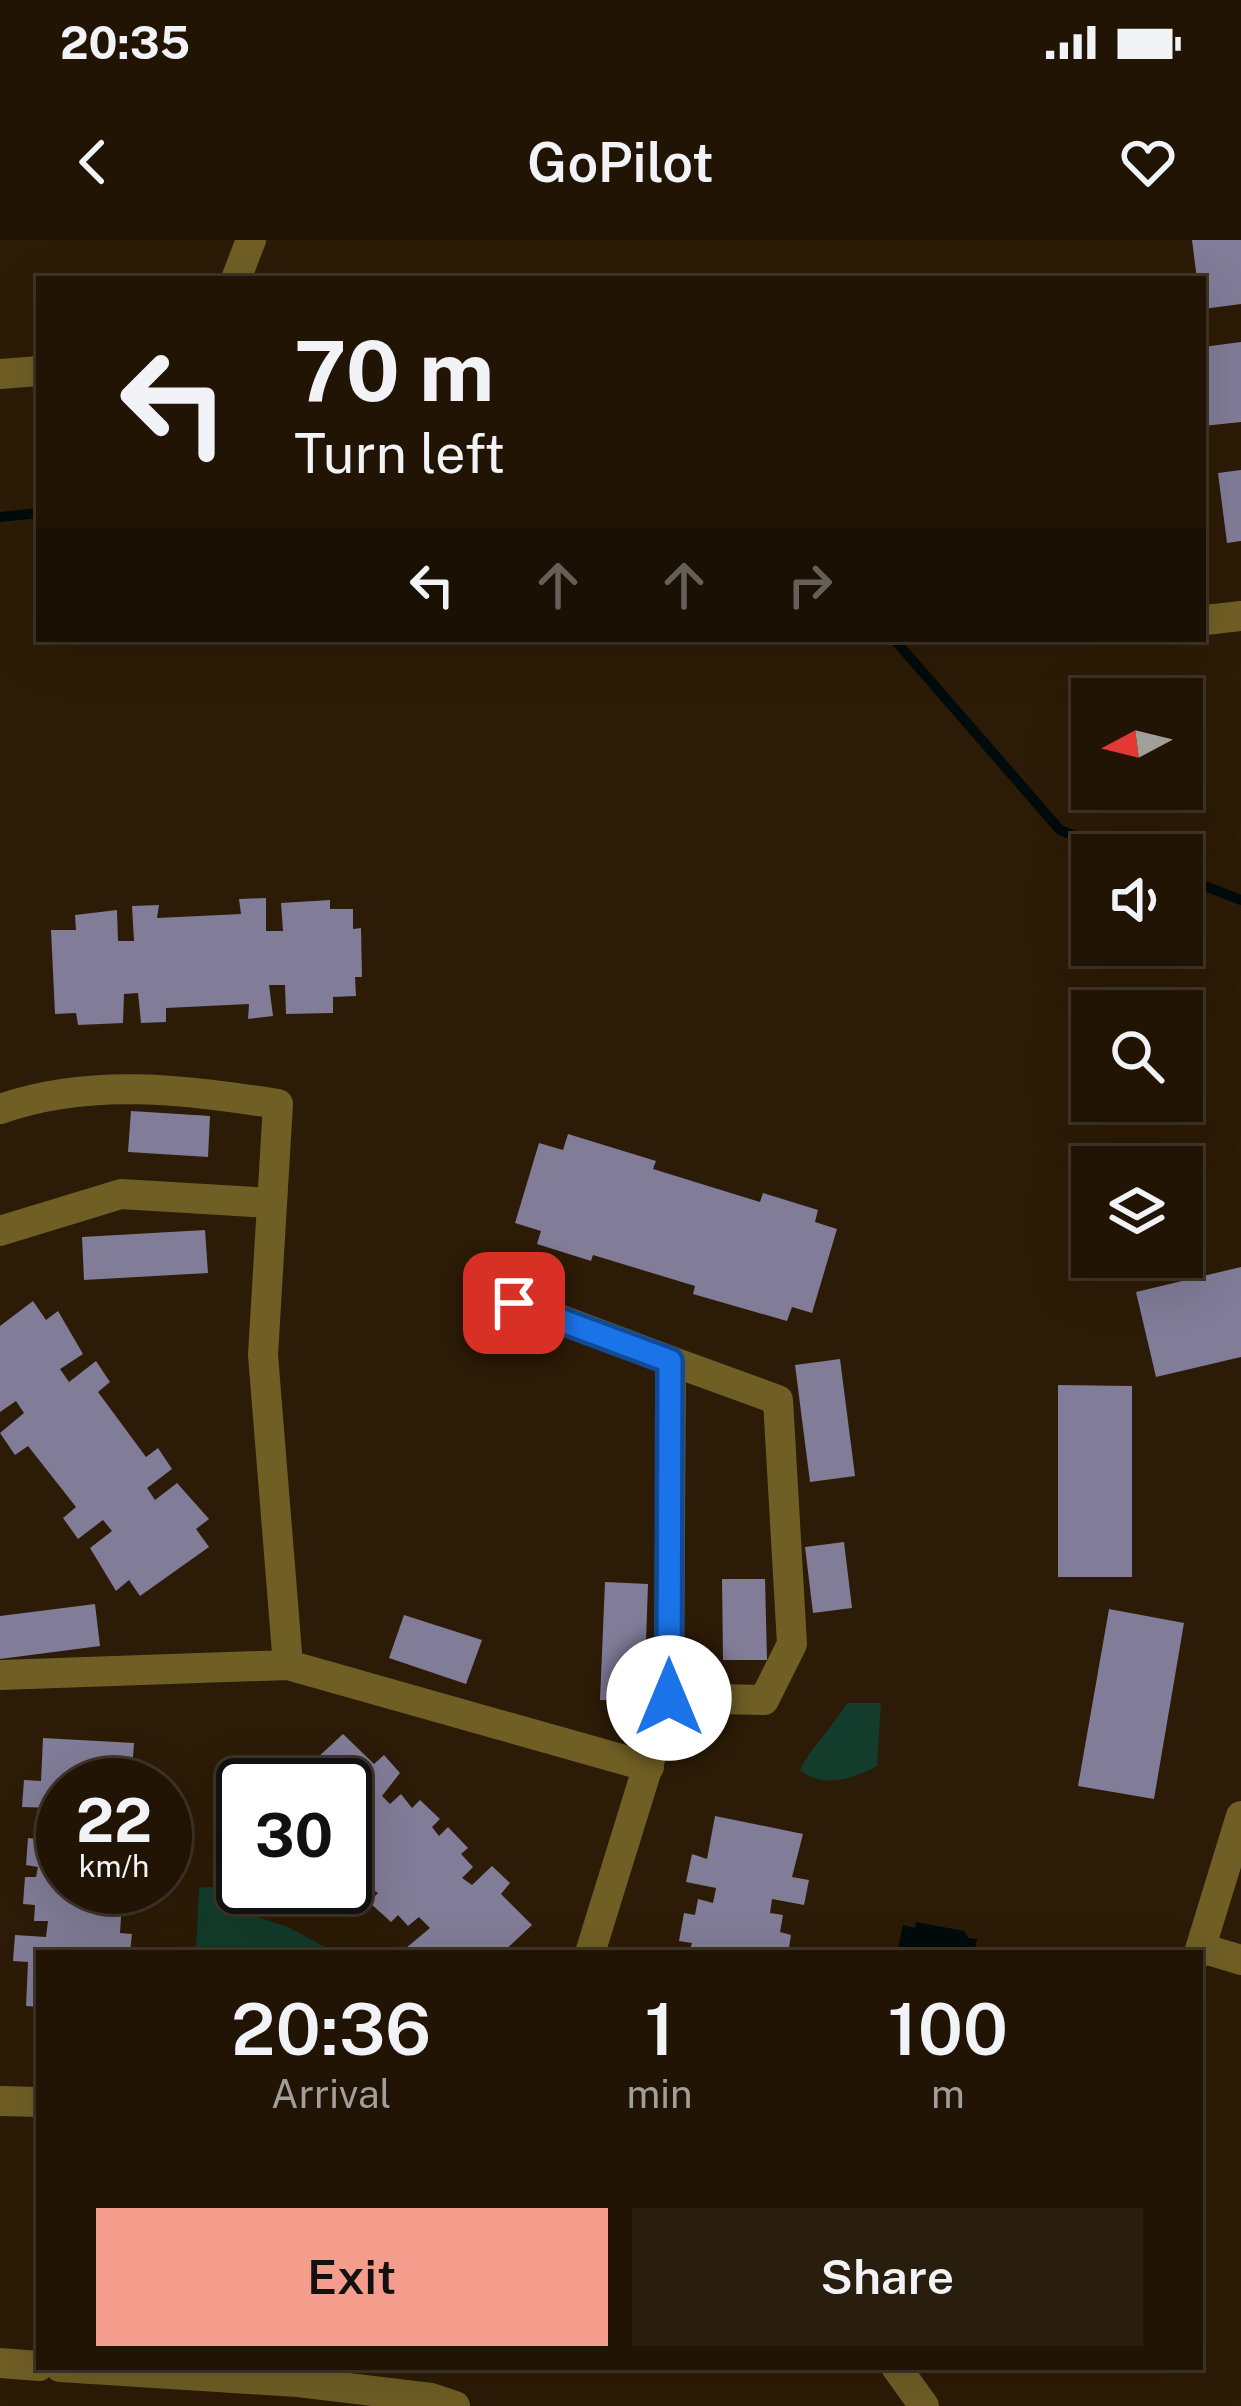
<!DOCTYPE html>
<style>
body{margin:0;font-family:"Public Sans",sans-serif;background:#291d0e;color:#f1f3f6;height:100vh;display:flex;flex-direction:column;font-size:45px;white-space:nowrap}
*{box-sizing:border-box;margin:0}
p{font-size:39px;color:#a29e9a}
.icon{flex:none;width:66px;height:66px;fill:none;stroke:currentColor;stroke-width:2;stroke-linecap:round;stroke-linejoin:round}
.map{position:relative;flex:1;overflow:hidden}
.sheet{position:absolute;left:36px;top:1710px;width:1167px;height:420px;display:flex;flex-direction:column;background:#211404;border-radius:0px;box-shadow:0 12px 48px #0002,0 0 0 3px #3e3326}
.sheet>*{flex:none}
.hud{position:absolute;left:36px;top:36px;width:1170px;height:366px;border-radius:0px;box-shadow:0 12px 48px #0002,0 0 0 3px #3e3326;background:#211404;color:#f1f3f6;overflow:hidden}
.needle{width:78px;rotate:263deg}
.controls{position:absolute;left:1071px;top:438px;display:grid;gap:24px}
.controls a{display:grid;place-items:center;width:132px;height:132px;border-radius:0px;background:#211404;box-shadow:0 12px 48px #0002,0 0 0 3px #3e3326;font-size:60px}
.speed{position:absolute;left:36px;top:1518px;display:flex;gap:24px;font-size:60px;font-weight:700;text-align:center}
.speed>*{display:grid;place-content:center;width:156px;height:156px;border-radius:50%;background:#211404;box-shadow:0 12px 48px #0002,0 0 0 3px #3e3326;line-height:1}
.speed small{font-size:30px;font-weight:400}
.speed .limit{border:6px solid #111;border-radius:18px;background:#fff;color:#111}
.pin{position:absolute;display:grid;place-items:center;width:102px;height:102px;color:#fff;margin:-51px;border-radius:24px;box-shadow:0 6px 18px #0006}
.me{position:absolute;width:132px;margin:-66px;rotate:0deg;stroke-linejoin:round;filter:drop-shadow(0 0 9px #0008)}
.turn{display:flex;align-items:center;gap:42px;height:252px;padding:0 60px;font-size:54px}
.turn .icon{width:156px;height:156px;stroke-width:2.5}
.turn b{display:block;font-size:84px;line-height:102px}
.lanes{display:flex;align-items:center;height:114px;padding:0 60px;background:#0003;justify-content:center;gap:60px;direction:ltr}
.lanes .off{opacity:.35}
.eta{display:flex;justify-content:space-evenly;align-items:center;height:204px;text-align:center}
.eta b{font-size:72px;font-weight:600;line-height:84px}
.primary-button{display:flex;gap:24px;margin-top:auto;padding:24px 60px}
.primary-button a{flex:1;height:138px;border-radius:0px;background:#f49d8d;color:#111;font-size:48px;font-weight:600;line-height:138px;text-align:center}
.primary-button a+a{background:#291d0e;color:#f1f3f6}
.status{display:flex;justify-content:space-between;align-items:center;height:84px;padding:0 60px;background:#211404;direction:ltr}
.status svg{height:33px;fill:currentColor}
header{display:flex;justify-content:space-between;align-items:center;height:156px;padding:0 60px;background:#211404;font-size:54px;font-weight:600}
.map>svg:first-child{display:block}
.green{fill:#133c2c}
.water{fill:#000b0b}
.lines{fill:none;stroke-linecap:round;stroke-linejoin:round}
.stream{stroke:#000b0b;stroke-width:10}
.building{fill:#817c97}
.minor{stroke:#6f5f25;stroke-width:30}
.route-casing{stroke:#114b97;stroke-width:30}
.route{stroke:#1a73e8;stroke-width:21}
</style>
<div class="status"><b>20:35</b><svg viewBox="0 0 49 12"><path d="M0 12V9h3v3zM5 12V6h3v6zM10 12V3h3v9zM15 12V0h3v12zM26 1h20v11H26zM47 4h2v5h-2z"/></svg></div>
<header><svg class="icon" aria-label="back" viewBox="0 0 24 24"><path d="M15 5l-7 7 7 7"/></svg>GoPilot<svg class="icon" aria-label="heart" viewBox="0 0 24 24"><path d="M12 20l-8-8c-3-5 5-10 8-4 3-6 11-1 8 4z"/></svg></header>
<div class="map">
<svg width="1241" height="2166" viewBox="0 0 1241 2166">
<rect width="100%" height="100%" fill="#2c1b06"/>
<path class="green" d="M847,1463H881L877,1526C853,1539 823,1549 800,1530C812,1505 833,1487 847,1463Z
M226,1645L251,1675L288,1687L325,1707L324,1713H196L199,1648Z"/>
<path class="water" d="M916,1682L964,1691L968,1698L977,1699L974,1713H897L903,1685L915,1688Z"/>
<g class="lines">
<path class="stream" d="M0,277L39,273
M894,399L1060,590L1124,615
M1182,637L1241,660"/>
</g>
<path class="building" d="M1192,0H1241V64L1203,69V39H1197Z
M1241,102V182L1203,186V107Z
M1241,230V301L1227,303L1218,233Z
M266,658V691H283L281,663L330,660V669H353V689L361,688L362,737H355L356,756L333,757V773L286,774L285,745H269L273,776L248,779L249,764L166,768V782L141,783L138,753L124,754L123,783L78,785L76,773L55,774L51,690H76L75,675L117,670L118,701H134L132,666L159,665L157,678L241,674L239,659Z
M131,871L210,876L208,917L128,912Z
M568,894L656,921L653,929L760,962L763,953L818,970L815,982L837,989L812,1073L792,1067L787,1081L693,1054L695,1046L593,1015L591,1021L537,1004L541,991L515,983L539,903L563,910Z
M205,990L208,1033L84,1040L82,997Z
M1241,1027V1117L1156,1137L1136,1052Z
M33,1061L46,1080L58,1071L83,1114L60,1129L69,1142L96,1121L110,1142L98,1152L146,1217L158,1208L172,1229L147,1248L155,1260L177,1243L209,1279L196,1289L209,1307L140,1356L129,1340L116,1351L90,1308L112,1291L103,1280L78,1299L63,1278L76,1267L28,1206L15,1215L0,1193L24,1173L16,1161L0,1172V1086Z
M840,1119L855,1236L810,1242L795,1125Z
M1058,1145L1132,1146V1337H1058Z
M844,1302L852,1368L813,1373L805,1307Z
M722,1339H765L767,1420H723Z
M605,1342L648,1344L644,1461L600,1460Z
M95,1364L100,1406L0,1419V1376Z
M1109,1369L1184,1383L1154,1559L1078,1546Z
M404,1375L482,1400L466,1444L389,1418Z
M343,1494L374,1524L384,1515L400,1533L382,1556L390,1564L401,1554L412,1568L420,1560L440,1579L432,1587L439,1596L448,1587L468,1608L461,1614L473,1627L462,1638L472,1645L492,1626L510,1643L501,1654L532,1685L502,1713H411L406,1708L430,1688L419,1677L408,1686L398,1675L391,1682L369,1662L378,1653L369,1647L362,1654L345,1639V1630L351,1624L345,1619L348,1604L345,1601V1545H288Z
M43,1498L134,1503L131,1545H63V1647H123L120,1693L132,1694L130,1713H39V1767L26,1766L28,1722L13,1721L15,1695L46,1697L48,1681H34L35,1665L23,1664L25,1637H36L38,1627L26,1625L28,1598L38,1599L39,1582L54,1584L56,1568L22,1567L24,1540L41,1541Z
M715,1576L803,1594L792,1637L809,1640L804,1665L772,1659L770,1673L783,1675L780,1692L791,1695L788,1713H689L692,1703L679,1701L684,1673L695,1675L698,1659L713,1663L716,1648L686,1642L692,1614L707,1619Z"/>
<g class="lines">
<path class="minor" d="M236,39L251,0
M0,134L39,131
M1206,380L1241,376
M0,869C91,837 185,850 278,864L263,1115L288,1425
M0,991L121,954L271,963
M514,1062L671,1121
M0,1435L288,1425L649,1527
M1201,1708L1241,1720
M590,1713L669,1458L671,1121L778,1160L792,1404L764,1460L669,1458
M1199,1713L1241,1576
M0,1861L39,1862
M0,2123L39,2126
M60,2127L298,2142L431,2158L455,2166
M896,2127L924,2166"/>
</g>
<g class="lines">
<defs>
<path id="route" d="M514,1063L670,1121L669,1458"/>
</defs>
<use href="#route" class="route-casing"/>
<use href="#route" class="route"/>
</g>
</svg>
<div class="controls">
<a><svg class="needle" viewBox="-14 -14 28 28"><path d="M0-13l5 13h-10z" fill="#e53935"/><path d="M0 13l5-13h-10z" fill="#a29e9a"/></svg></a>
<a><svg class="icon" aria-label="sound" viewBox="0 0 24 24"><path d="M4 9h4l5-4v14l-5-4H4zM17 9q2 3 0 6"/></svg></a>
<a><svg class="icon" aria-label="search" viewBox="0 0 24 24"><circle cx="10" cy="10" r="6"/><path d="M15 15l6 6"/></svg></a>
<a><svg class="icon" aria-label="layers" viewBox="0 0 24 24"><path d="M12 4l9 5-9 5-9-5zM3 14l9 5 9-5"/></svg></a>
</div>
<div class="speed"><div>22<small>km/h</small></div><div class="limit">30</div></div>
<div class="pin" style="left:514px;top:1063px;background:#d93025"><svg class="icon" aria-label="arrive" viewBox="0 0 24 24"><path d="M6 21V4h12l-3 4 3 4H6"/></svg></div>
<svg class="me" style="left:669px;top:1458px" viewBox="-20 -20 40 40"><circle r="19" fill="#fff"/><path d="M0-13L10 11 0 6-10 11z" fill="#1a73e8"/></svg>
<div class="hud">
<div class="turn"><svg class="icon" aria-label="left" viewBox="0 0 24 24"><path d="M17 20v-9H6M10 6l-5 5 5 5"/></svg><div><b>70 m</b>Turn left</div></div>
<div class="lanes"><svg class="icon" aria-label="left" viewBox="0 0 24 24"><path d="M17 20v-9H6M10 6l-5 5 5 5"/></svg><svg class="icon off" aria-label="ahead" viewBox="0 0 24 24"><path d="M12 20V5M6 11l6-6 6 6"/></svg><svg class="icon off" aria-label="ahead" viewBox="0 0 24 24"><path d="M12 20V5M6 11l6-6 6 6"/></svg><svg class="icon off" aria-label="right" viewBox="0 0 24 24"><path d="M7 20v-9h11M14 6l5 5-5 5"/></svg></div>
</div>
<section class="sheet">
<div class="eta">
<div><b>20:36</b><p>Arrival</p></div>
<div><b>1</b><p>min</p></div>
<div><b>100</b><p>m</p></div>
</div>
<div class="primary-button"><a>Exit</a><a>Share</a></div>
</section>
</div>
